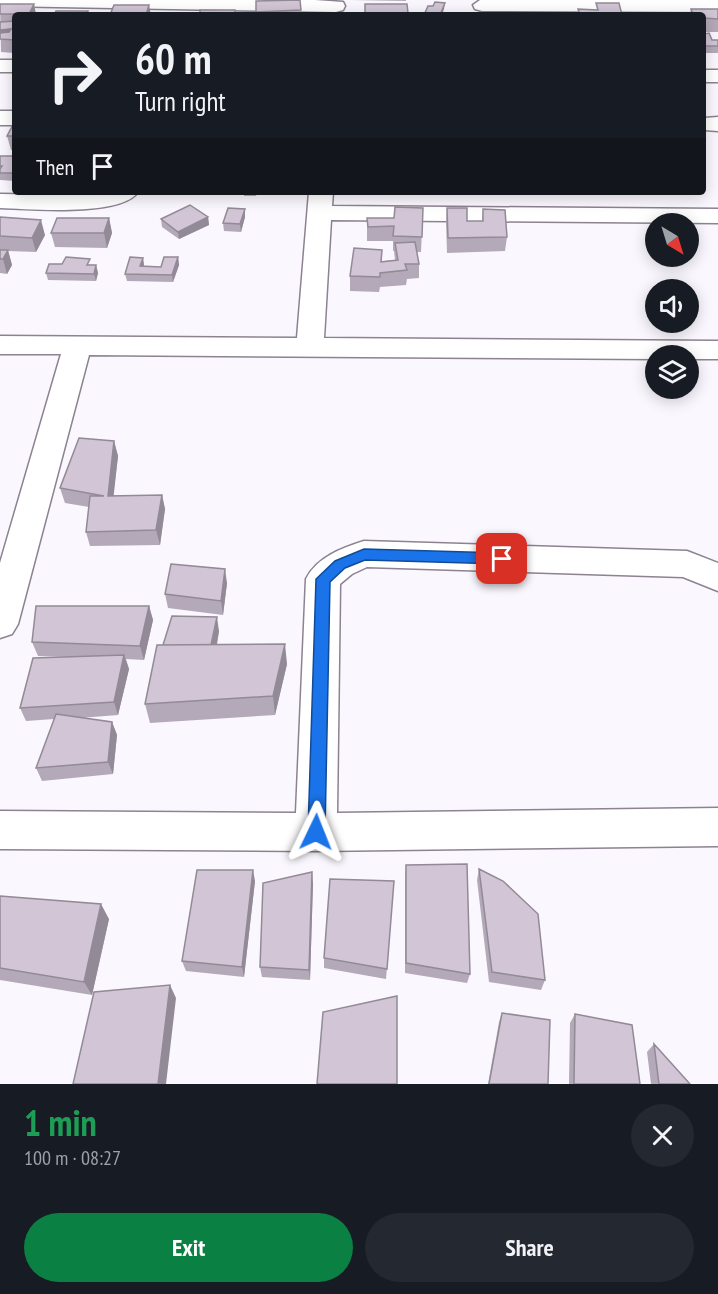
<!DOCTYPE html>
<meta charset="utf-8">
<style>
body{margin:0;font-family:"PT Sans Narrow",sans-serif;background:#242831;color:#f1f3f6;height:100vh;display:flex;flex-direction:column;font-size:22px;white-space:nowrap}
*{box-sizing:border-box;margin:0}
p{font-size:20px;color:#9ea1a6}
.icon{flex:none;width:33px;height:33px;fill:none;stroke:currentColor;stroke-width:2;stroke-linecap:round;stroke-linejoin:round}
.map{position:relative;height:1084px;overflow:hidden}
.details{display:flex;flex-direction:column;background:#171b24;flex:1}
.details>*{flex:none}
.guide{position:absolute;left:12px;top:12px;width:694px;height:183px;border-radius:6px;box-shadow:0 3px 15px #0003;background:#171b24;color:#f1f3f6;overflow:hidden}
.needle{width:39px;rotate:142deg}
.buttons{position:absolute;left:645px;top:213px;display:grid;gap:12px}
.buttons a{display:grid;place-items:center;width:54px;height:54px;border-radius:50%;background:#171b24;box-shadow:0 3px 15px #0003;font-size:30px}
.pin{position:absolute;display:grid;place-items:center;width:51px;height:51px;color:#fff;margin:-26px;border-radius:12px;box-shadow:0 3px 9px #0006}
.me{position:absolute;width:66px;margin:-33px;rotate:2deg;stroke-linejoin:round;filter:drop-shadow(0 0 4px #0008)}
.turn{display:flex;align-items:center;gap:21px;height:126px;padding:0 24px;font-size:27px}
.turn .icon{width:78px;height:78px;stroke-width:2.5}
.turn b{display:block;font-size:42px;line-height:51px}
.then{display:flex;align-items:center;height:57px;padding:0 24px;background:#0003;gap:12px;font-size:22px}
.round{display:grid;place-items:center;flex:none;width:63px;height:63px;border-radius:32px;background:#242831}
.summary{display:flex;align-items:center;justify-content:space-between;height:102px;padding:0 24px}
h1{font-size:36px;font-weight:800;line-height:45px;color:#1e9e55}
.cta{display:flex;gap:12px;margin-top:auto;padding:12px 24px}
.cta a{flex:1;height:69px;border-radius:36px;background:#0b8043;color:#fff;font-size:24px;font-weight:800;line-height:69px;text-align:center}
.cta a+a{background:#242831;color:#f1f3f6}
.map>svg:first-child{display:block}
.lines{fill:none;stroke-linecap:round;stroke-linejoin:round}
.minor-casing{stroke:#8c8291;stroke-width:3}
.minor{fill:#fff;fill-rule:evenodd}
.wall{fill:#b4a9b8}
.shaded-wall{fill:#928a96}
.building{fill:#d1c5d6;stroke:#928a96;stroke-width:1.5}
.route{fill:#1a73e8;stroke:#114b97;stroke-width:1.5}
</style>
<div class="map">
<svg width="718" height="1084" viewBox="0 0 718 1084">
<rect width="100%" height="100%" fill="#fbf7fe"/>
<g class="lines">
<defs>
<path id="minor" d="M0,0H315L343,2L345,6L343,10L336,12L0,6Z
M480,0H718V12L482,11L475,9L473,5Z
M0,60H15V72H0Z
M704,70H718V82H704Z
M0,111H15V125H0Z
M718,117V131L704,130V118Z
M104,192H138C121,217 29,209 0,208V194L66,195Z
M309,192H333L332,206L718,209V223L331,220L324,338L718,341V359H688V356H656V359L89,355L18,624L12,634L0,638V563L61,354H0V336L297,338Z
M364,541L687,551L718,563V591L683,577L367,567L352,574L340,584L337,813L718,808V846L316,851L0,849V811L296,813L306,579C317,557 342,548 364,541Z"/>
</defs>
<use href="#minor" class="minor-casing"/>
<use href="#minor" class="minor"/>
</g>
<path class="wall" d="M300,0L301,15H257L256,1Z
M351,0H406V1Z
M0,4H34L36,15H15V53L1,52Z
M365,4H407L408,15H365Z
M691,9H718V32H704V15H690Z
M704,34L712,40H718V53H704Z
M15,121V150H11L7,136Z
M0,156H15V181L0,180Z
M244,192H257L256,196H244Z
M423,208L421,252H417L419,264V278L407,279L406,285L380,287L379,292L350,291V276L382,250V261L395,260L394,251H393V241H367V218H394Z
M447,208L467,221H482L483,209L507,237L505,251L447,253L446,222Z
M0,217L45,235L36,252L8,251L12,265L7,274L0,273Z
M208,217L209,225L179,239L162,227L161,219Z
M245,217L241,232L224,231L223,223Z
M109,218L112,233L107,248L55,247L51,233Z
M178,257L179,265L173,282L127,281L125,274L143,258L144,266L161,267Z
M62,264L96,265L98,273L96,281L48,280L46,273Z
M114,441L118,456L113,496L162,495L165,509L160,545L90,546L86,532L89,507L65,503L60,488Z
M227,583L223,615L168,608L165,594Z
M149,606L153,620L144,660L126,659L129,669L118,715L80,718L112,722L117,735L113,774L42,781L36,768L54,719L26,721L20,708L72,657L38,656L32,642Z
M219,631L217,645L287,664L275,715L150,723L145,704L163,645Z
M406,865L470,974L467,983L405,973V876Z
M479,869L545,980L541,990L489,982L477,880Z
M255,881L244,977L186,971L182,961Z
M394,881L386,979L324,968V958Z
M313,883L310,980L262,977L260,967Z
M0,896L109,919L92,995L0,980Z
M502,1013L548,1084H488L499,1022Z
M575,1014L640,1084H569L570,1023Z
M654,1044L690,1084H651L647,1052Z"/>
<path class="shaded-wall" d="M445,3L444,9L442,15H440Z
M34,4L36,15H29V14Z
M149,5L151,15H146Z
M11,29L14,40L0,39V30Z
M245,209V217L241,232L240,224Z
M208,217L209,225L179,239L178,232Z
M109,218L112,233L107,248L104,233Z
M41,220L45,235L36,252L32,238Z
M8,250L12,265L7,274L3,259Z
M178,257L179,265L173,282L172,275Z
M143,258L144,265L142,274L140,266Z
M96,265L98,273L96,281L94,274Z
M114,441L118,456L112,511L108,496Z
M162,495L165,509L160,545L156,530Z
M225,569L227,583L223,615L221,601Z
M149,606L153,620L144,660L140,646Z
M217,617L219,631L213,664L210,650Z
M285,644L287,664L275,715L273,696Z
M124,655L129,669L118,715L114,702Z
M112,722L117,735L113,774L108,762Z
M253,870L255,881L244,977L242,967Z
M312,872L313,883L310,980L309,970Z
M101,904L109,919L92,995L84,982Z
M170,985L176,998L166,1084H158Z"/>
<path class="building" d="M300,0L301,10L256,12V1Z
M435,2L445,3L440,15H424L428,6H433Z
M596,3H619L622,15H580L578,9L598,10Z
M0,4H34L29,14H0Z
M365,4H407L408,13H365Z
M114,5H149L146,15H110Z
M691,9H718V19L704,18V15H693Z
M200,10H235V15H200Z
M56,11H88L86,15H54Z
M15,21V40L0,39V33L9,32L11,29L0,30V22Z
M709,33L712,40H718V46H704V34Z
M15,121V136H7Z
M0,156H15V173H0V169L2,166H0Z
M190,205L208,217L178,232L161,219Z
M395,207L423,208L422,237L393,236L394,226L368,227L367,218H394Z
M228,208L245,209L240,224L223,223Z
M447,208H467V221H483V209L505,210L507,237L448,238Z
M0,217L41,220L32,238L0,236Z
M57,218H109L104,233H51Z
M415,242L419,264H405L407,270L380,273V277L350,276L354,248L382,250L381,262L398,260L395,243Z
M0,250H8L3,259H0Z
M66,257L90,259L87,265H96L94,274L46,273L49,264H62Z
M130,257L143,258L140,266L161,267L164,257H178L172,275L125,274Z
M79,438L114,441L108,496L162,495L156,530L86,532L90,496H104L60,488Z
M171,564L225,569L221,601L165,594Z
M36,606H149L140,646L32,642Z
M172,616L217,617L211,645H163Z
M285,644L273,696L145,704L157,645Z
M124,655L114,702L20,708L33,658Z
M56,714L112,722L108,762L36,768Z
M467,864L470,974L406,963V865Z
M479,869L503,881L538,914L545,980L492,972Z
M197,870H253L242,967L182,961Z
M312,872L309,970L260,967L263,883Z
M330,879L394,881L387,969L324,958Z
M0,896L101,904L84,982L0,968Z
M170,985L158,1084H73L94,992Z
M397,996V1084H317L323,1012Z
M502,1013L550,1020L548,1084H489Z
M575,1014L632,1025L640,1084H574Z
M654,1044L690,1084H659Z"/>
<path class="route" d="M364,549L502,553L509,559L502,564L365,560L345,568L330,582L325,832L322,837L316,840L310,837L308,832L316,579L335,561Z"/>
</svg>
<div class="buttons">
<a><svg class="needle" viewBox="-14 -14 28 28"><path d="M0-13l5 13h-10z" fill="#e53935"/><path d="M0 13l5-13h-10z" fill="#9ea1a6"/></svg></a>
<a><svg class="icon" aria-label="sound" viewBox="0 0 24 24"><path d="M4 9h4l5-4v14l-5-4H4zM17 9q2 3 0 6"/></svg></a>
<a><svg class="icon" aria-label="layers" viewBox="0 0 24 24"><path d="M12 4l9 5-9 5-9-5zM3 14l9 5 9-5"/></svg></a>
</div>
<div class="pin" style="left:502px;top:559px;background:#d93025"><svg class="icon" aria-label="arrive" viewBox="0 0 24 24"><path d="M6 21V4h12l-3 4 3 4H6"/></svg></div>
<svg class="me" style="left:316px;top:832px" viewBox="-20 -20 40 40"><path d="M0-17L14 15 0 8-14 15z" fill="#1a73e8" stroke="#fff" stroke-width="4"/></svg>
<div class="guide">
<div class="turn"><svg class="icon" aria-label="right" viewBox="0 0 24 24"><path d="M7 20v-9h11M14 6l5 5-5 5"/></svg><div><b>60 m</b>Turn right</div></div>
<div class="then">Then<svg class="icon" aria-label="arrive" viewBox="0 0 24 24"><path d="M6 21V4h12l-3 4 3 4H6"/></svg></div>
</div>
</div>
<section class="details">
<div class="summary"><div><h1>1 min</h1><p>100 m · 08:27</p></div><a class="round"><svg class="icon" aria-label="close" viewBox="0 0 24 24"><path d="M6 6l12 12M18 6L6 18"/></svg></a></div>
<div class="cta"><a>Exit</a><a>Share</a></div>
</section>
